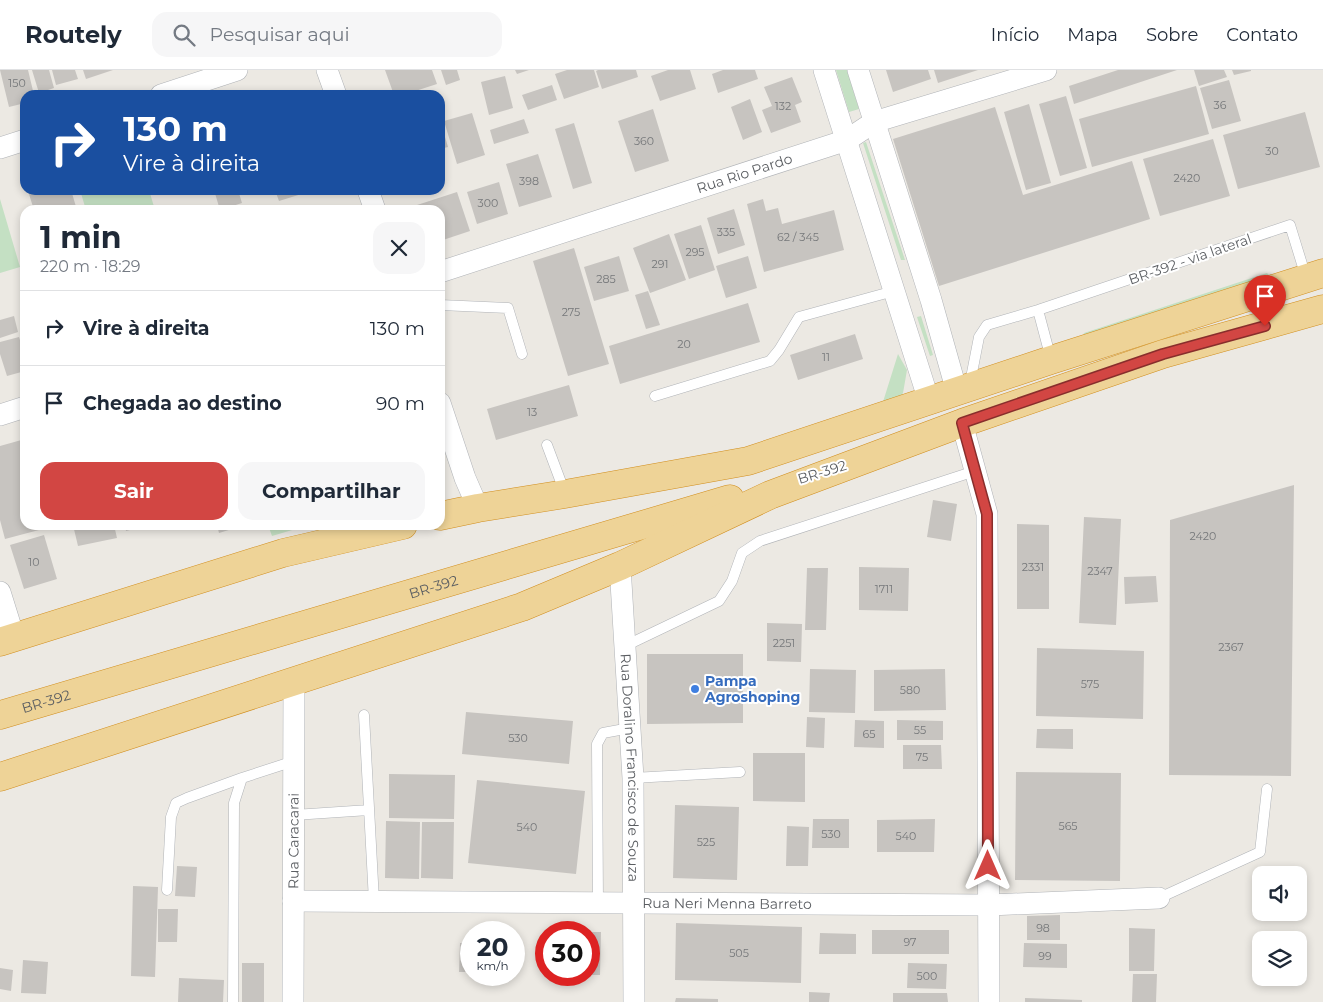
<!DOCTYPE html>
<html lang="pt">
<meta charset="utf-8">
<style>
body{margin:0;font-family:Montserrat,sans-serif;background:#f6f6f7;color:#1f2937;height:100vh;display:flex;flex-direction:column;font-size:19px;white-space:nowrap}
*{box-sizing:border-box;margin:0}
p{font-size:16px;color:#747a83}
.icon{flex:none;width:28px;height:28px;fill:none;stroke:currentColor;stroke-width:2;stroke-linecap:round;stroke-linejoin:round}
.map{position:relative;flex:1;overflow:hidden}
.sheet{position:absolute;left:20px;top:135px;width:425px;height:325px;display:flex;flex-direction:column;background:#fff;border-radius:15px;box-shadow:0 2px 8px #0003}
.sheet>*{flex:none}
.top-card{position:absolute;left:20px;top:20px;width:425px;height:105px;border-radius:15px;box-shadow:0 2px 8px #0003;background:#1a4fa0;color:#fff;overflow:hidden}
.controls{position:absolute;left:1252px;top:796px;display:grid;gap:10px}
.controls a{display:grid;place-items:center;width:55px;height:55px;border-radius:10px;background:#fff;box-shadow:0 2px 8px #0003;font-size:25px}
.speed{position:absolute;left:460px;top:851px;display:flex;gap:10px;font-size:25px;font-weight:700;text-align:center}
.speed>*{display:grid;place-content:center;width:65px;height:65px;border-radius:50%;background:#fff;box-shadow:0 2px 8px #0003;line-height:1}
.speed small{font-size:12px;font-weight:400}
.speed .limit{border:8px solid #d22;background:#fff;color:#111}
.pin{position:absolute;display:grid;place-items:center;width:42px;height:42px;color:#fff;margin:-51px -21px;border-radius:50% 50% 50% 0;rotate:-45deg;box-shadow:0 0 5px #0007}
.pin .icon{rotate:45deg}
.me{position:absolute;width:55px;margin:-28px;rotate:0deg;stroke-linejoin:round;filter:drop-shadow(0 0 4px #0008)}
.turn{display:flex;align-items:center;gap:18px;height:105px;padding:0 20px;font-size:22px}
.turn .icon{width:65px;height:65px;stroke-width:2.5}
.turn b{display:block;font-size:35px;line-height:42px}
.round{display:grid;place-items:center;flex:none;width:52px;height:52px;border-radius:15px;background:#f6f6f7}
.head{display:flex;align-items:center;justify-content:space-between;height:85px;padding:0 20px}
h1{font-size:30px;font-weight:700;line-height:38px}
.action{display:flex;gap:10px;margin-top:auto;padding:10px 20px}
.action a{flex:1;height:58px;border-radius:15px;background:#d24643;color:#fff;font-size:20px;font-weight:700;line-height:58px;text-align:center}
.action a+a{background:#f6f6f7;color:#1f2937}
ul{padding:0;list-style:none}
li{display:flex;align-items:center;gap:15px;height:75px;padding:0 20px;border-top:1px solid #e0e1e3}
li div{flex:1}
li b{display:block;font-size:19px}
li em{font-style:normal}
header{display:flex;align-items:center;gap:30px;box-sizing:border-box;height:70px;padding:0 25px;background:#fff;border-bottom:1px solid #e0e1e3}
header strong{font-size:24px}
nav{display:flex;gap:28px;margin-inline-start:auto;font-size:18px}
.search{width:350px;height:45px;background:#f6f6f7;display:flex;align-items:center;gap:12px;box-sizing:border-box;padding:0 18px;border-radius:15px;color:#747a83;font-size:19px}
.map>svg:first-child{display:block}
.green{fill:#c4e0c3}
.building{fill:#c7c4c0}
.lines{fill:none;stroke-linecap:round;stroke-linejoin:round}
.lane-casing{stroke:#b0b3b7;stroke-width:11}
.street-casing{stroke:#b0b3b7;stroke-width:22}
.highway-casing{stroke:#d18e1e;stroke-width:29}
.lane{stroke:#fff;stroke-width:10}
.street{stroke:#fff;stroke-width:21}
.highway{stroke:#eed397;stroke-width:28}
.route-casing{stroke:#882e2c;stroke-width:12}
.route{stroke:#d24643;stroke-width:9}
.shop-dot{fill:#3f7fe0;stroke:#fff;stroke-width:2}
.labels{text-anchor:middle;dominant-baseline:central;stroke-width:4;stroke-linejoin:round;paint-order:stroke}
.number-label{font-size:11px;fill:#76787a}
.street-label{font-size:14px;fill:#5b5e62;stroke:#fff}
.shop-label{font-size:14px;font-weight:bold;fill:#366cbe;stroke:#fff;text-anchor:start}
</style>
<header>
<strong>Routely</strong>
<div class="search"><svg class="icon" aria-label="search" viewBox="0 0 24 24"><circle cx="10" cy="10" r="6"/><path d="M15 15l6 6"/></svg>Pesquisar aqui</div>
<nav><a>Início</a><a>Mapa</a><a>Sobre</a><a>Contato</a></nav>
</header>
<div class="map">
<svg width="1323" height="932" viewBox="0 0 1323 932">
<rect width="100%" height="100%" fill="#ece9e3"/>
<path class="green" d="M836,0H847L859,39L849,42Z
M866,72L905,190H901L863,73Z
M80,120H149L155,140H86Z
M0,129L20,197L0,203Z
M1267,203L1272,208L1082,271L1084,263Z
M921,246L933,285L930,286L917,247Z
M898,284L907,300L903,323L896,333L882,335Z
M268,455H309L272,466Z"/>
<path class="building" d="M0,0H28L34,25H25V33L9,37Z
M32,0H49L54,18L39,23Z
M52,0H75L78,9L56,15Z
M83,0H113L86,9Z
M385,0H432L437,14L403,25H394Z
M441,0H457L460,10L446,15Z
M515,0H529L517,4Z
M567,0H594L599,17L564,29L555,4Z
M598,0H636L638,7L602,19L596,1Z
M668,0H690L696,19L660,31L651,6Z
M723,0H755L758,9L718,23L712,4Z
M886,0H928L931,9L893,22Z
M934,0H978L938,13Z
M1118,0H1177L1074,34L1069,16Z
M1194,0H1224L1227,7L1199,16Z
M1232,0H1251V1L1234,5Z
M505,6L513,38L489,45L481,12Z
M792,7L802,32L795,35L801,52L771,63L762,40L772,36L764,17Z
M1229,10L1241,51L1212,59L1200,18Z
M552,15L557,30L528,40L522,25Z
M1196,16L1209,64L1092,97L1079,49Z
M1066,26L1087,98L1060,106L1039,34Z
M750,29L762,62L743,70L731,37Z
M1029,34L1051,113L1026,120L1004,42Z
M995,37L1023,125L1132,91L1150,149L939,216L893,69Z
M653,39L669,91L635,102L618,51Z
M1305,42L1320,97L1238,119L1223,65Z
M472,43L485,85L457,94L444,51Z
M524,49L529,63L494,74L490,60Z
M574,53L592,113L573,119L555,59Z
M442,57L448,77L440,79V58Z
M1213,69L1230,126L1160,146L1143,89Z
M538,84L552,127L519,137L506,94Z
M499,112L508,144L477,154L467,122Z
M31,120H71L77,140H34L28,121Z
M214,120H238L242,133L220,140Z
M275,120H308V122L279,131Z
M457,122L470,161L440,171V140H415L414,136Z
M763,129L766,141L778,138L782,154L834,140L844,180L764,202L747,134Z
M734,139L745,175L718,184L707,148Z
M701,155L715,200L689,209L674,164Z
M669,164L686,210L650,223L633,178Z
M574,178L609,294L568,306L533,191Z
M619,186L629,221L594,231L584,197Z
M748,186L757,218L726,228L716,196Z
M648,221L660,255L646,259L635,225Z
M25,232V244H24L21,233Z
M748,233L760,272L620,314L609,276Z
M14,246L18,262L0,268V250Z
M855,264L863,289L798,310L790,285Z
M19,267L25,286V301L7,306L0,284V272Z
M569,315L578,346L496,370L487,339Z
M25,369V455L54,456L5,469L0,450V376Z
M1294,415L1291,706L1169,705L1170,450Z
M933,430L957,434L951,471L927,467Z
M1084,447L1121,449L1116,555L1079,553Z
M1017,454L1049,455V539H1017Z
M73,455H114L117,468L78,476Z
M125,455H145V456L126,461Z
M217,455H245L219,463Z
M44,465L57,509L24,519L10,475Z
M859,497L909,498L908,541L859,540Z
M807,498H828L826,560H805Z
M1156,506L1158,532L1125,534L1124,507Z
M767,553L802,554L801,592L767,591Z
M1037,578L1144,581L1143,649L1036,646Z
M647,584H743V653L647,654Z
M810,599L856,600L855,643L809,642Z
M945,599L946,640L874,641V600Z
M466,642L573,651L569,694L462,684Z
M807,647L825,648L824,678L806,677Z
M855,650L884,651V678L854,677Z
M897,650L943,651V670H897Z
M1037,659H1073V679L1036,678Z
M903,675H941L942,699H903Z
M753,683H805V732L753,731Z
M1016,702L1121,703L1120,811L1015,810Z
M389,704L455,705L454,749L389,748Z
M477,710L585,721L576,804L468,793Z
M675,735L739,737L737,810L673,808Z
M813,749H849V778H812Z
M935,749L934,782H877V750Z
M386,751L420,752L419,809L385,808Z
M422,752H454L453,809L421,808Z
M787,756L809,757L808,796H786Z
M177,796L197,797L195,827L175,826Z
M133,816L158,817L155,907L131,906Z
M158,839H178L177,872H158Z
M1060,845V870H1027V846Z
M676,853L802,857L801,913L675,910Z
M1129,858L1155,859L1154,901H1129Z
M872,860H949V884H872Z
M589,862H601L600,905H589Z
M820,863L856,864V884H819Z
M460,873H471V902H459Z
M1024,873L1067,874V898L1023,897Z
M23,890L48,892L46,924L21,923Z
M242,893H264V932H242Z
M908,893L947,894L946,919L907,918Z
M0,898L13,900L11,921L0,919Z
M1133,904H1157L1156,932H1132Z
M179,908L224,910L223,932H178Z
M809,922L830,923L829,932H809Z
M893,923H947L948,932H893Z
M676,928L718,929V932H675Z
M1025,928L1082,930V932H1025Z"/>
<g class="lines">
<defs>
<path id="lane" d="M440,235L508,238L522,284
M1038,240L1051,289
M970,313L979,267L987,255L1038,240L1290,155L1306,207
M655,326L770,291L779,280L799,247L894,221
M547,375L565,423
M625,576L719,531L732,511L742,483L760,471L975,401
M364,645L374,831
M633,708L740,702
M294,745L369,740
M167,820L171,747L176,733L187,728L242,708
M1159,828L1260,782L1267,719
M598,833L597,674L603,663L630,658
M233,932L234,733L242,708L294,691"/>
<g id="street">
<path d="M327,0L336,25"/>
<path d="M824,0L929,331"/>
<path d="M858,0L931,230L957,322"/>
<path d="M161,25L237,0"/>
<path d="M0,78L25,70"/>
<path d="M368,120L375,140"/>
<path id="s1" d="M440,202L847,70L874,52L1046,0"/>
<path d="M440,333L465,408L478,438"/>
<path d="M0,345L25,337"/>
<path d="M962,353L987,444L989,932"/>
<path id="s2" d="M620,496L633,708L634,932"/>
<path d="M0,522L14,567"/>
<path id="s3" d="M293,831L989,835L1159,828"/>
<path id="s4" d="M293,932L294,611"/>
</g>
<g id="highway">
<path d="M440,446L478,438L565,424L748,391L1051,290L1323,203"/>
<path d="M0,572L283,483L403,455"/>
<path id="s5" d="M0,645L730,429"/>
<path d="M0,707L522,537L620,496L770,425L962,353L1163,284L1323,239"/>
</g>
</defs>
<use href="#lane" class="lane-casing"/>
<use href="#street" class="street-casing"/>
<use href="#highway" class="highway-casing"/>
<use href="#lane" class="lane"/>
<use href="#street" class="street"/>
<use href="#highway" class="highway"/>
</g>
<g class="lines">
<defs>
<path id="route" d="M988,796L987,444L962,353L1163,284L1265,256"/>
</defs>
<use href="#route" class="route-casing"/>
<use href="#route" class="route"/>
</g>
<circle class="shop-dot" cx="695" cy="619" r="5"/>
<g class="labels">
<g class="number-label">
<text x="17" y="13">150</text>
<text x="1220" y="35">36</text>
<text x="783" y="36">132</text>
<text x="644" y="71">360</text>
<text x="1272" y="81">30</text>
<text x="1187" y="108">2420</text>
<text x="529" y="111">398</text>
<text x="488" y="133">300</text>
<text x="726" y="162">335</text>
<text x="798" y="167">62 / 345</text>
<text x="695" y="182">295</text>
<text x="660" y="194">291</text>
<text x="606" y="209">285</text>
<text x="571" y="242">275</text>
<text x="684" y="274">20</text>
<text x="826" y="287">11</text>
<text x="532" y="342">13</text>
<text x="1203" y="466">2420</text>
<text x="34" y="492">10</text>
<text x="1033" y="497">2331</text>
<text x="1100" y="501">2347</text>
<text x="884" y="519">1711</text>
<text x="784" y="573">2251</text>
<text x="1231" y="577">2367</text>
<text x="1090" y="614">575</text>
<text x="910" y="620">580</text>
<text x="920" y="660">55</text>
<text x="869" y="664">65</text>
<text x="518" y="668">530</text>
<text x="922" y="687">75</text>
<text x="1068" y="756">565</text>
<text x="527" y="757">540</text>
<text x="831" y="764">530</text>
<text x="906" y="766">540</text>
<text x="706" y="772">525</text>
<text x="1043" y="858">98</text>
<text x="910" y="872">97</text>
<text x="739" y="883">505</text>
<text x="1045" y="886">99</text>
<text x="927" y="906">500</text>
</g>
<g class="street-label">
<text stroke="none"><textPath href="#s1" startOffset="320">Rua Rio Pardo</textPath></text>
<text transform="translate(1190 189) rotate(-19)">BR-392 - via lateral</text>
<text transform="translate(822 402) rotate(-17)">BR-392</text>
<text stroke="none"><textPath href="#s5" startOffset="452">BR-392</textPath></text>
<text stroke="none"><textPath href="#s5" startOffset="48">BR-392</textPath></text>
<text stroke="none"><textPath href="#s2" startOffset="202">Rua Doralino Francisco de Souza</textPath></text>
<text stroke="none"><textPath href="#s4" startOffset="161">Rua Caracarai</textPath></text>
<text stroke="none"><textPath href="#s3" startOffset="434">Rua Neri Menna Barreto</textPath></text>
</g>
<g class="shop-label">
<text x="705" y="611">Pampa<tspan x="705" dy="16">Agroshoping</tspan></text>
</g>
</g>
</svg>
<div class="controls">
<a><svg class="icon" aria-label="sound" viewBox="0 0 24 24"><path d="M4 9h4l5-4v14l-5-4H4zM17 9q2 3 0 6"/></svg></a>
<a><svg class="icon" aria-label="layers" viewBox="0 0 24 24"><path d="M12 4l9 5-9 5-9-5zM3 14l9 5 9-5"/></svg></a>
</div>
<div class="speed"><div>20<small>km/h</small></div><div class="limit">30</div></div>
<div class="pin" style="left:1265px;top:256px;background:#d93025"><svg class="icon" aria-label="arrive" viewBox="0 0 24 24"><path d="M6 21V4h12l-3 4 3 4H6"/></svg></div>
<svg class="me" style="left:988px;top:796px" viewBox="-20 -20 40 40"><path d="M0-17L14 15 0 8-14 15z" fill="#d24643" stroke="#fff" stroke-width="4"/></svg>
<div class="top-card">
<div class="turn"><svg class="icon" aria-label="right" viewBox="0 0 24 24"><path d="M7 20v-9h11M14 6l5 5-5 5"/></svg><div><b>130 m</b>Vire à direita</div></div>
</div>
<section class="sheet">
<div class="head"><div><h1>1 min</h1><p>220 m · 18:29</p></div><a class="round"><svg class="icon" aria-label="close" viewBox="0 0 24 24"><path d="M6 6l12 12M18 6L6 18"/></svg></a></div>
<ul>
<li><svg class="icon" aria-label="right" viewBox="0 0 24 24"><path d="M7 20v-9h11M14 6l5 5-5 5"/></svg><div><b>Vire à direita</b></div><em>130 m</em></li>
<li><svg class="icon" aria-label="arrive" viewBox="0 0 24 24"><path d="M6 21V4h12l-3 4 3 4H6"/></svg><div><b>Chegada ao destino</b></div><em>90 m</em></li>
</ul>
<div class="action"><a>Sair</a><a>Compartilhar</a></div>
</section>
</div>
